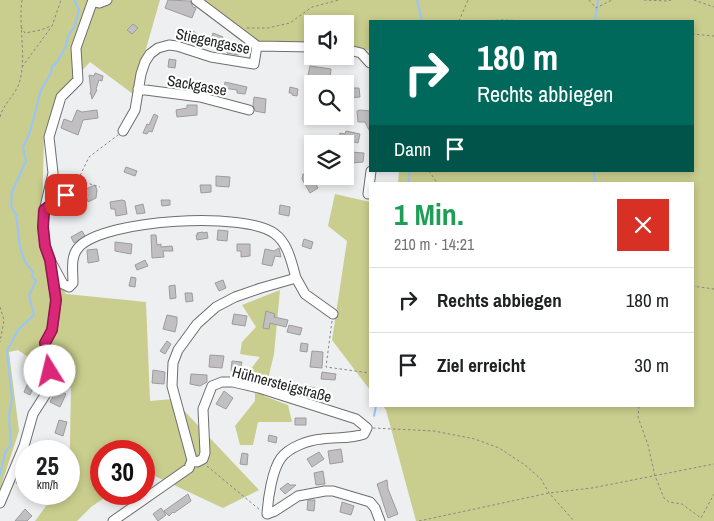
<!DOCTYPE html>
<html lang="de">
<meta charset="utf-8">
<style>
body{margin:0;font-family:"Archivo Narrow",sans-serif;background:#f6f6f6;color:#202124;height:100vh;display:flex;flex-direction:column;font-size:19px;white-space:nowrap}
*{box-sizing:border-box;margin:0}
p{font-size:16px;color:#757577}
.icon{flex:none;width:28px;height:28px;fill:none;stroke:currentColor;stroke-width:2;stroke-linecap:round;stroke-linejoin:round}
.map{position:relative;flex:1;overflow:hidden}
.drawer{position:absolute;left:369px;top:182px;width:325px;height:225px;display:flex;flex-direction:column;background:#fff;border-radius:0px;box-shadow:0 2px 8px #0003}
.drawer>*{flex:none}
.hud{position:absolute;left:369px;top:20px;width:325px;height:152px;border-radius:0px;box-shadow:0 2px 8px #0003;background:#00695c;color:#fff;overflow:hidden}
.controls{position:absolute;left:304px;top:15px;display:grid;gap:10px}
.controls a{display:grid;place-items:center;width:50px;height:50px;border-radius:0px;background:#fff;box-shadow:0 2px 8px #0003;font-size:25px}
.speed{position:absolute;left:15px;top:440px;display:flex;gap:10px;font-size:25px;font-weight:700;text-align:center}
.speed>*{display:grid;place-content:center;width:65px;height:65px;border-radius:50%;background:#fff;box-shadow:0 2px 8px #0003;line-height:1}
.speed small{font-size:12px;font-weight:400}
.speed .limit{border:8px solid #d22;background:#fff;color:#111}
.pin{position:absolute;display:grid;place-items:center;width:42px;height:42px;color:#fff;margin:-21px;border-radius:10px;box-shadow:0 2px 8px #0006}
.me{position:absolute;width:55px;margin:-28px;rotate:351deg;stroke-linejoin:round;filter:drop-shadow(0 0 4px #0008)}
.turn{display:flex;align-items:center;gap:18px;height:105px;padding:0 25px;font-size:22px}
.turn .icon{width:65px;height:65px;stroke-width:2.5}
.turn b{display:block;font-size:35px;line-height:42px}
.then{display:flex;align-items:center;height:48px;padding:0 25px;background:#0003;gap:10px;font-size:19px}
.round{display:grid;place-items:center;flex:none;width:52px;height:52px;border-radius:0px;background:#f6f6f6}
.overview{display:flex;align-items:center;justify-content:space-between;height:85px;padding:0 25px}
h1{font-size:30px;font-weight:700;line-height:38px;color:#1e9e55}
ul{padding:0;list-style:none}
li{display:flex;align-items:center;gap:15px;height:65px;padding:0 25px;border-top:1px solid #e0e0e0}
li div{flex:1}
li b{display:block;font-size:19px}
li em{font-style:normal}
.map>svg:first-child{display:block}
.green{fill:#c9cd8d}
.lines{fill:none;stroke-linecap:round;stroke-linejoin:round}
.stream{stroke:#99c5fe;stroke-width:2}
.building{fill:#c1bfc1;stroke:#9d9c9d}
.minor-casing{stroke:#6d6e70;stroke-width:11}
.path{stroke:#858687;stroke-width:1;stroke-dasharray:2.5 2.5;stroke-linecap:butt}
.minor{stroke:#fff;stroke-width:9}
.route-casing{stroke:#8e194d;stroke-width:12}
.route{stroke:#db2777;stroke-width:9}
.labels{text-anchor:middle;dominant-baseline:central;stroke-width:4.5;stroke-linejoin:round;paint-order:stroke}
.street-label{font-size:15px;fill:#202121;stroke:#fff}
</style>
<div class="map">
<svg width="714" height="521" viewBox="0 0 714 521">
<rect width="100%" height="100%" fill="#edeff1"/>
<path class="green" d="M0,0H160L133,94L90,62L55,100L44,138L41,248L66,294L146,302L150,401L173,399L259,490L223,508L144,471V451H101V494H110L91,507L77,521H35L49,502L40,494H69L71,388L18,350L9,352L19,431L0,489Z
M201,0H714V521H416L386,410L383,406H692V184H398L399,171H692V21H370V51L345,43V24H312V42L258,44Z
M335,194L370,202V390L332,340L347,241L328,226Z
M280,290L274,354L264,396L288,405L292,422H258L253,445H240L235,426L255,401V378L247,374L260,357L240,354L242,342L256,327L242,305Z"/>
<g class="lines">
<path class="stream" d="M417,0L422,21
M595,21L598,0
M594,171L595,184
M408,184L410,171
M374,416L376,406
M0,475L5,453L11,444L9,415L12,399L7,351L18,330L34,315L29,295L36,281L32,276L33,272L25,262L20,247L16,215L11,206L12,192L26,161L23,147L30,132L41,90L51,73L52,66L56,64L66,46L68,36L75,26L79,9L74,0"/>
</g>
<path class="building" d="M168,0L190,1L193,7L196,8L192,18L165,8Z
M133,24L138,28L132,34L127,30Z
M193,31L199,35L193,44L189,42Z
M213,33L223,37L220,46L210,43Z
M229,46L241,49L239,55L227,53Z
M169,59L176,60L175,68L168,67Z
M310,66L331,69L330,79H327L326,82L316,81L315,84H312V85L306,84Z
M95,73L103,76L102,81L99,80L96,89L97,90L92,99L91,94H90L91,91L89,75L94,76Z
M225,82L247,87L245,94L237,93V90L224,88Z
M290,87L298,89L297,96L292,95V93H289Z
M345,88H359L360,97L346,98Z
M254,97L266,99L265,113L255,111L253,105Z
M187,105H197V115L177,117L176,110L187,108Z
M77,110L82,112L97,110L98,118L83,120L78,135L61,128L64,119L72,122Z
M360,110L370,111V132L365,122H358L357,111Z
M154,114L158,116L152,132L149,131L147,134L143,133L147,124L149,125Z
M346,131L360,134L358,143L339,138L340,133L345,134Z
M350,152L364,153L363,162L352,163V175H350V178H345L348,154Z
M126,167L137,171L135,176L124,172Z
M303,174L311,176L318,188L310,193L302,179Z
M216,176L230,177L229,187L216,186Z
M95,185L97,190L96,198L88,202L87,198L84,199L81,191Z
M200,185H211V192L201,193Z
M122,200L125,201L127,214L116,216L115,209H111L110,202Z
M161,200H170V205L162,206Z
M143,204L145,213L137,214L135,206Z
M280,205L290,207L289,216L279,214Z
M218,230L228,231L227,241L217,240Z
M82,231L85,236L74,243L71,237Z
M203,232V233L207,232L208,238L197,240L196,235H198L197,233Z
M151,235H156L157,245L161,244V247L172,246L173,251H163L164,257L152,258Z
M304,239L313,242L311,249L302,246Z
M115,242L132,244L131,254L115,251Z
M237,244H250V256L241,257V251H237Z
M279,248L281,257L275,256L272,266L262,264L265,249L274,251Z
M97,249L99,261L88,263L87,250Z
M145,260L148,266L137,270L135,265Z
M131,277L136,278L135,287L129,286Z
M223,280L226,288L219,291L215,283Z
M175,285L176,298L170,299L169,286Z
M185,293H192L193,301L186,302Z
M266,311L275,314L274,317L288,320L286,327L270,323L269,329L263,328Z
M234,314L247,316L245,326L232,324Z
M167,315L177,317V323L175,332L163,329Z
M289,325L302,328L300,335L287,332Z
M167,341L171,344L165,354L160,351Z
M301,343L308,344L307,352L300,351Z
M312,351L323,352L322,368L310,367Z
M210,355L224,356L222,368L209,367Z
M232,361L242,362L240,372L231,371Z
M153,370L165,372L164,384L152,383Z
M322,372L336,374L335,380L321,379Z
M191,374L207,375V382L200,386L190,384Z
M28,383L34,386L30,395L24,392Z
M295,384L315,388L314,395L294,390Z
M57,389L66,394L60,407L50,402Z
M224,391L233,398L226,409L216,404Z
M295,418H306V425H295Z
M59,420L67,422L63,436L55,433Z
M269,435L277,437L276,443L268,441Z
M341,449L343,462L330,464L328,451Z
M319,452L324,459L312,467L307,459Z
M242,453L248,454L247,465L240,464Z
M26,457V478L23,486L16,483Z
M323,471L325,484L316,485L314,473Z
M387,480L388,489L398,514L388,518L377,484Z
M288,483L290,485H296L285,494L280,489Z
M113,494H128L123,501Z
M188,494L191,501L174,513L173,512L169,516L164,511Z
M308,500H315L314,511L307,510Z
M342,502L354,506L351,515L340,512Z
M161,508L166,515L158,521L153,514Z
M25,509L32,516L27,521H15Z"/>
<g class="lines">
<defs>
<path id="minor" d="M93,0L99,3L107,0
M196,0L257,46L312,47
M345,49L361,53L370,63
M138,89L200,97L249,110
M123,131L135,110L141,74L145,62L150,54L158,48L169,45L177,46L211,57L254,64L257,46
M368,194L371,171
M44,210L59,198L66,195
M50,260L63,284L69,287L73,283C73,271 70,256 79,247C105,219 246,211 275,234C288,243 292,264 296,278L261,288L235,297L216,307L197,324L178,350L173,363L172,386L192,460L197,462L203,459L205,453L203,409L212,386L222,382H233L259,388L356,419L367,428L364,434C351,439 336,437 322,439C309,440 289,447 281,458C272,470 268,499 267,514L275,511L298,496L325,491H333L370,502L375,508L380,521
M296,278L305,294L333,314
M0,503L24,446L33,414L49,389L50,371L45,343L52,330L56,300L50,260L45,246L43,227L45,207L53,173L49,137L61,97L78,80L76,48L93,0
M113,521L189,468L192,460"/>
</defs>
<use href="#minor" class="minor-casing"/>
<path class="path" d="M589,0L596,8L612,0
M644,0L668,1L671,0
M694,0L714,7
M459,21L468,0
M481,21L503,20L528,21
M21,27L25,33L41,30L51,26
M247,28H268L290,23L312,7L339,0
M692,34L714,36
M22,67L52,26L61,0
M0,117C3,105 13,97 18,86C28,62 18,27 22,0
M429,171L438,184
M61,175L100,187
M78,180L89,157L118,135
M692,286L714,289
M0,307L4,320L0,342
M332,321L326,367L370,373
M639,406L638,417L648,445L655,476L664,498L669,502L682,504L701,518L714,494
M373,428L434,431L475,439L499,448L525,465L541,479L549,493L574,521
M207,466L260,510
M419,521L549,493L592,488L714,464"/>
<use href="#minor" class="minor"/>
</g>
<g class="lines">
<defs>
<path id="route" d="M50,371L45,343L52,330L56,300L50,260L45,246L43,227L44,210L59,198L66,195"/>
</defs>
<use href="#route" class="route-casing"/>
<use href="#route" class="route"/>
</g>
<g class="labels">
<g class="street-label">
<text transform="translate(213 41) rotate(12)">Stiegengasse</text>
<text transform="translate(197 85) rotate(10)">Sackgasse</text>
<text transform="translate(282 384) rotate(15)">Hühnersteigstraße</text>
</g>
</g>
</svg>
<div class="controls">
<a><svg class="icon" aria-label="sound" viewBox="0 0 24 24"><path d="M4 9h4l5-4v14l-5-4H4zM17 9q2 3 0 6"/></svg></a>
<a><svg class="icon" aria-label="search" viewBox="0 0 24 24"><circle cx="10" cy="10" r="6"/><path d="M15 15l6 6"/></svg></a>
<a><svg class="icon" aria-label="layers" viewBox="0 0 24 24"><path d="M12 4l9 5-9 5-9-5zM3 14l9 5 9-5"/></svg></a>
</div>
<div class="speed"><div>25<small>km/h</small></div><div class="limit">30</div></div>
<div class="pin" style="left:66px;top:195px;background:#d93025"><svg class="icon" aria-label="arrive" viewBox="0 0 24 24"><path d="M6 21V4h12l-3 4 3 4H6"/></svg></div>
<svg class="me" style="left:50px;top:371px" viewBox="-20 -20 40 40"><circle r="19" fill="#fff"/><path d="M0-13L10 11 0 6-10 11z" fill="#db2777"/></svg>
<div class="hud">
<div class="turn"><svg class="icon" aria-label="right" viewBox="0 0 24 24"><path d="M7 20v-9h11M14 6l5 5-5 5"/></svg><div><b>180 m</b>Rechts abbiegen</div></div>
<div class="then">Dann<svg class="icon" aria-label="arrive" viewBox="0 0 24 24"><path d="M6 21V4h12l-3 4 3 4H6"/></svg></div>
</div>
<section class="drawer">
<div class="overview"><div><h1>1 Min.</h1><p>210 m · 14:21</p></div><a class="round" style="background:#d93025;color:#fff"><svg class="icon" aria-label="close" viewBox="0 0 24 24"><path d="M6 6l12 12M18 6L6 18"/></svg></a></div>
<ul>
<li><svg class="icon" aria-label="right" viewBox="0 0 24 24"><path d="M7 20v-9h11M14 6l5 5-5 5"/></svg><div><b>Rechts abbiegen</b></div><em>180 m</em></li>
<li><svg class="icon" aria-label="arrive" viewBox="0 0 24 24"><path d="M6 21V4h12l-3 4 3 4H6"/></svg><div><b>Ziel erreicht</b></div><em>30 m</em></li>
</ul>
</section>
</div>
